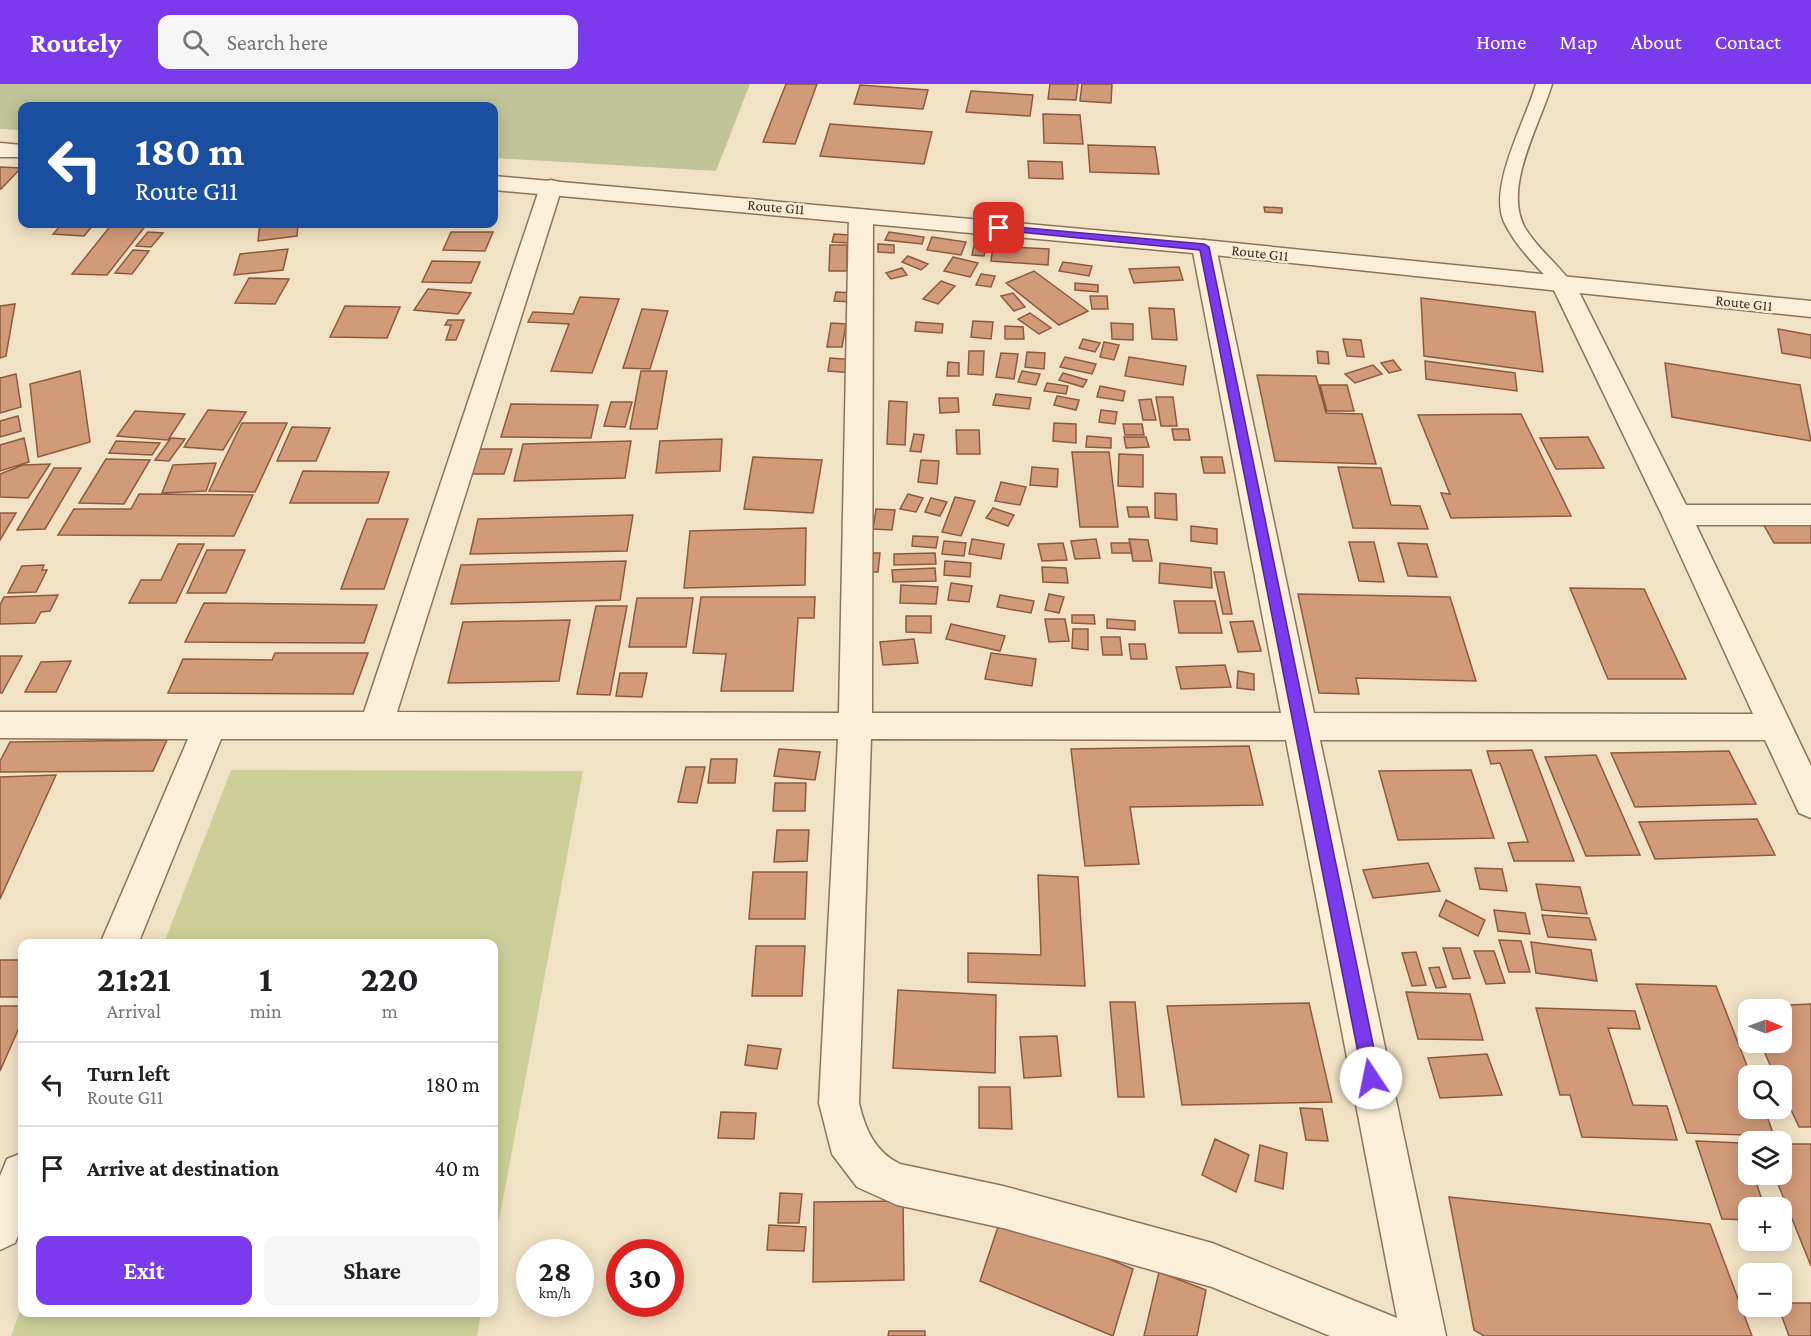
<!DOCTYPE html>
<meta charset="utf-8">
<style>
body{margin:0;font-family:"Crimson Pro",serif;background:#f6f6f6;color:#202124;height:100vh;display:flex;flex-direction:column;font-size:22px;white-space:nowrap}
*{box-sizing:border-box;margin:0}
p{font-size:20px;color:#757577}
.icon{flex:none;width:33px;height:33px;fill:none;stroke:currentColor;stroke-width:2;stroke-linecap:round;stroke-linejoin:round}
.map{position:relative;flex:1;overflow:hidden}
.side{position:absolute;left:18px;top:855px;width:480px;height:378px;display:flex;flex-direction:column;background:#fff;border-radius:12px;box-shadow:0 3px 15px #0003}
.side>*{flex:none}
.guide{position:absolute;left:18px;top:18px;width:480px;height:126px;border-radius:12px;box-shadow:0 3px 15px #0003;background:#1a4fa0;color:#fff;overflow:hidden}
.needle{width:39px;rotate:91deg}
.controls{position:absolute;left:1738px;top:915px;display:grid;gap:12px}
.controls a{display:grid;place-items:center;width:54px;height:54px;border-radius:12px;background:#fff;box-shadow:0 3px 15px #0003;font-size:30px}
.speed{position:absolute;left:516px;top:1155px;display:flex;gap:12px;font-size:30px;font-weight:700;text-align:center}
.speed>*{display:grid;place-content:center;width:78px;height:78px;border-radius:50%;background:#fff;box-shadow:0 3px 15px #0003;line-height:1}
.speed small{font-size:15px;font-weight:400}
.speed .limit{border:9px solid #d22;background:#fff;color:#111}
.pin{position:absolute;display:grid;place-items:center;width:51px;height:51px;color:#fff;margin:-26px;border-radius:12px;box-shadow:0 3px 9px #0006}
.me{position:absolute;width:66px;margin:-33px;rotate:349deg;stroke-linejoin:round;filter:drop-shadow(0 0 4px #0008)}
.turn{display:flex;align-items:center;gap:21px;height:126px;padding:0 18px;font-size:27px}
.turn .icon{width:78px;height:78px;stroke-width:2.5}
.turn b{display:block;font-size:42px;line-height:51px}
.eta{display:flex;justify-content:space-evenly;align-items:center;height:102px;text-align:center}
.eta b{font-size:36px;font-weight:700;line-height:42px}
.cta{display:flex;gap:12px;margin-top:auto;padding:12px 18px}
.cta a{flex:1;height:69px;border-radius:12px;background:#7c3aed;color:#fff;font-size:24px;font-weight:700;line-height:69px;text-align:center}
.cta a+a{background:#f6f6f6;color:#202124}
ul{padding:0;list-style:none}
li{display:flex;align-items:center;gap:18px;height:84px;padding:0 18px;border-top:2px solid #e0e0e0}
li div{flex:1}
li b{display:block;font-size:22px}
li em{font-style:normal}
header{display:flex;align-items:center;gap:36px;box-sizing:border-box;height:84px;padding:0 30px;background:#7c3aed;color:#fff}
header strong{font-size:28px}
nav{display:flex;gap:33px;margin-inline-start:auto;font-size:21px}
.search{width:420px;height:54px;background:#f6f6f6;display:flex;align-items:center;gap:15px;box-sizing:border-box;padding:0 21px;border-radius:12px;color:#757577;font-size:22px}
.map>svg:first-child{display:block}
.green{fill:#ccd098}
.cemetery{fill:#c1c498}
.building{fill:#d19a79;stroke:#8e5a3e;stroke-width:1.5}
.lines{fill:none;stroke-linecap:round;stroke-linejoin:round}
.service-casing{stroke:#8d735a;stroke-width:3}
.minor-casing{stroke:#8d735a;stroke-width:3}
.tertiary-casing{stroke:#8d735a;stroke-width:3}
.service{fill:#fbefd9;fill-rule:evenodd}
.minor{fill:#fbefd9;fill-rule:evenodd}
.tertiary{fill:#fbefd9;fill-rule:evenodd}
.route{fill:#7c3aed;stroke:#51269a;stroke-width:1.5}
.labels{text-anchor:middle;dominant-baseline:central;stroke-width:5;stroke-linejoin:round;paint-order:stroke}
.far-street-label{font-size:15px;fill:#3c2c1f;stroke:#f8ecd5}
</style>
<header>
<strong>Routely</strong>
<div class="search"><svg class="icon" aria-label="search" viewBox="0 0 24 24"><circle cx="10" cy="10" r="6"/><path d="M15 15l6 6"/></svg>Search here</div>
<nav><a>Home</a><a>Map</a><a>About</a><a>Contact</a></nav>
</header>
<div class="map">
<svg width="1811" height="1252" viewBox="0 0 1811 1252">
<rect width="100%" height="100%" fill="#f1e2c5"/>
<path class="green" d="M231,686L583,687L494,1163V860L164,859Z
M22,1222V1228L481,1229L477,1252H11Z"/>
<path class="cemetery" d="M0,0H750L716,87L494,74V22H22V46L0,45Z"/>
<path class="building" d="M786,0H817L795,60L763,58Z
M1050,0H1078L1076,16L1048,15Z
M1082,0H1112L1111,19L1080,17Z
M860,1L928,6L923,25L854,20Z
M971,7L1033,11L1030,32L966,28Z
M1043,30L1080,31L1083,60L1044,59Z
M830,40L932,48L924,80L820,72Z
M1088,61L1155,63L1159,90L1090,88Z
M1028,77L1062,78L1063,95L1029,94Z
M0,83L21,84L1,105H0Z
M1264,123L1282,124V129L1265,128Z
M62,140H94L84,152L53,150Z
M112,140H147L107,191L72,190Z
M260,140H298L297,152L258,157Z
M148,148L163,149L151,163L136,162Z
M451,148H493L485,167L443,166Z
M889,148L924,153L922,160L885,156Z
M834,150L850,151L848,159L832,158Z
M932,153L966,158L961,171L927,166Z
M975,157L988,158L984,172L972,171Z
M878,160L894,161V169L878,168Z
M830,161H847V187H829Z
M993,162L1049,165L1048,181L991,177Z
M288,165L283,186L234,191L240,170Z
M133,166L149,167L132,190L115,189Z
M908,172L928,180L921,186L902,178Z
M953,173L978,179L970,193L944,187Z
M432,177L480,178L471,199L422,198Z
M1063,178L1092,182L1089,192L1059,187Z
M1179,183L1183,196L1134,199L1129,185Z
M902,184L907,191L891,195L886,189Z
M1034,187L1088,227L1059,241L1006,199Z
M981,190L995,192L991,203L976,201Z
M249,194L289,195L275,220L235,219Z
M941,197L955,202L938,220L923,215Z
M1075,199L1098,201V208L1075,206Z
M428,205L471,209L458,230L414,226Z
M836,208L854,209L853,218L834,217Z
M1013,209L1025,223L1014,227L1001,212Z
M1090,212H1107L1108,225H1092Z
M580,213L619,215L592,289L551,287L569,240L528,238L533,228L573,230Z
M1421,214L1535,228L1543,288L1424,272Z
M15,220L6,272L0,274V222Z
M345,222L400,223L387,254L330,253Z
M1149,224L1174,225L1177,256L1152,255Z
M642,225L668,227L650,285L623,284Z
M1030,229L1051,244L1039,250L1018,235Z
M448,236H464L456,256H446L451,241H445Z
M973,237L993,238L991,255L971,253Z
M916,238L943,240L942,249L915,247Z
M831,239L846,240L842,263H827Z
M1111,239L1133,240V256L1112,255Z
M1005,242L1023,243L1024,255H1005Z
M1778,245L1811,251V274L1782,269Z
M1083,255L1100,259L1095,268L1079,264Z
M1343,255L1361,256L1364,273L1347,272Z
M1104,258L1119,261L1114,276L1100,273Z
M969,267H984L983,291L968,290Z
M1317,267L1328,268L1329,280L1318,279Z
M1027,268L1045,269L1044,285L1025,283Z
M1001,269L1018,270L1014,295L996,293Z
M1065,273L1096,280L1092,290L1060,283Z
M1129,273L1186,282L1183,301L1125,292Z
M830,274L857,276L854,289L828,287Z
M1393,276L1401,286L1389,289L1381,279Z
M1425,277L1515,289L1517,307L1426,295Z
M948,278L959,279V292H947Z
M1665,279L1800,301L1811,357L1672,333Z
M1373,281L1382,290L1355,299L1345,290Z
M80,287L90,358L38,373L30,300Z
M641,287H667L657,345H630Z
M1022,287L1040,290L1036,301L1018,298Z
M1063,289L1087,296L1083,303L1059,296Z
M16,290L21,323L0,329V294Z
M1257,291L1316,292L1326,329L1362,330L1376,380L1275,377Z
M1047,299L1068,302L1066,310L1044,307Z
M1320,301H1347L1354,327H1327Z
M1100,302L1125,307L1123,317L1097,313Z
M996,310L1031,314L1029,325L993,321Z
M1057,312L1079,316L1076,326L1054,321Z
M1156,313H1173L1177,342H1161Z
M939,314H958L959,328L940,329Z
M1151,315L1156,336H1143L1139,316Z
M889,317L907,318L905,361L887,360Z
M611,318H632L625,343L604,342Z
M511,320L598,321L591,354L501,353Z
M208,326L246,328L223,366L184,363Z
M1101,326L1117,328L1115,340L1099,338Z
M135,327L185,330L168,356L117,352Z
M1521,330L1571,432L1451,434L1441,409L1450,410L1418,331Z
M18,332L21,347L0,353V337Z
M242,339H287L255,408L209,407Z
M1054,339L1076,340V359L1053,357Z
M1123,340H1142L1144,351H1125Z
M292,343L330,344L316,377H277Z
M1172,345H1188L1190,356H1174Z
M956,346H979L980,370H957Z
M914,350L924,351L921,368L910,367Z
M1087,352L1111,354V364L1086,363Z
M1124,353H1146L1149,363L1126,364Z
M1588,353L1604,384L1556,385L1540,354Z
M24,354L29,378L0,387V361Z
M171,354L185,355L169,377L155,376Z
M722,355L720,387L656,389L660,357Z
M116,357L160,359L152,371L109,369Z
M631,357L625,394L514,397L523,360Z
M479,365H512L504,390H471Z
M1072,368H1109L1118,443H1080Z
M1119,370L1143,371V403L1118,402Z
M753,373L822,376L813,429L744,425Z
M1201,373H1222L1225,389H1204Z
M106,375L150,376L124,420L79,419Z
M921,376L939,377L937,400L918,398Z
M216,379L206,407L162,409L173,381Z
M50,380L28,414L0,413V390L23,381Z
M1032,383L1058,385L1057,403L1030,401Z
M1338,383L1381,384L1391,421L1420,422L1428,445L1353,444Z
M54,384H81L45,445L17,446Z
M303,387L389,388L378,419H290Z
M1001,398L1026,403L1020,421L995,417Z
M1155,409L1176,410L1177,436L1155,434Z
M139,410L253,411L234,452L58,451L74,425H131Z
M908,410L923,414L916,428L900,425Z
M955,413L975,417L961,452L942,448Z
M931,414L947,418L940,432L925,428Z
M1127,423H1147L1149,433H1129Z
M993,424L1014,431L1008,442L986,434Z
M876,425L895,426L892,446L873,445Z
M0,429H16L0,456Z
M633,431L627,467L470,470L478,435Z
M367,435H408L384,505H341Z
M1762,438H1811V459H1774Z
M1191,442L1217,445V460L1191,457Z
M806,444L805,501L684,504L690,447Z
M913,452L938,453L936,464L912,462Z
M972,455L1004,460L1001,475L969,470Z
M1096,455L1100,474L1075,475L1071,457Z
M1129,455L1148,456L1152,477H1133Z
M944,457L966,459L964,472L942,470Z
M1349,458H1374L1384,498L1359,497Z
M1063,459L1067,476L1042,477L1038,460Z
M1111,459H1130L1132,469H1112Z
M1398,459L1427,460L1437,493L1408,492Z
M178,460H204L176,519H129L141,496H161Z
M207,466H245L226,509H187Z
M865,469H880L878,488H864Z
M935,469L936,480L894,481V470Z
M626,477L620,516L451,520L461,481Z
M945,477L971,479L970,493L944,491Z
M1160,479L1211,484L1212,504L1159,499Z
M44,481L42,486H47L36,508L8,509L22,482Z
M1042,483L1066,484L1068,499L1043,498Z
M935,484L936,497L893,498L892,486Z
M1214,488H1224L1232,530H1223Z
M951,499L972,502L969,518L948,516Z
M901,501L938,503L936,520L900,519Z
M1570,504L1644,505L1686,595H1608Z
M1049,510L1064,513L1059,529L1045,526Z
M1298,510L1450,513L1476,597L1356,594L1359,610L1319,609Z
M58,511L50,527L41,528L35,539L0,540V521L4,513Z
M1000,511L1034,517L1031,529L997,523Z
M701,513H815L814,534H798L793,607H721L726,570L693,569Z
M637,514H693L686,563H629Z
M1174,517H1215L1222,549H1179Z
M204,519L377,521L364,559L185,558Z
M596,522H627L610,611L577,610Z
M1072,531H1094L1095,540L1072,539Z
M906,532H931V549L906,548Z
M1045,535H1065L1069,557L1049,558Z
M1107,535L1135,537V546L1107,544Z
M570,536L559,597L448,599L463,538Z
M1253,537L1261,567L1238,568L1230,538Z
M951,540L1005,552L1000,567L946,555Z
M1073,545H1088V566L1072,564Z
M1101,553H1120L1122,571H1103Z
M914,555L918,579L883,581L880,558Z
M1129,560H1145L1147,575H1131Z
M275,569H368L353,610L168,609L183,575L272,576Z
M991,569L1036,575L1032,602L985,595Z
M0,572H22L2,609H0Z
M71,577L56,608H25L41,578Z
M1225,581L1231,603L1181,605L1176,583Z
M1238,587L1254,590V606L1237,604Z
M620,589H647L642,613L616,612Z
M167,656L153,687L0,688V677L10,658Z
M1249,662L1263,721L1130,723L1139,780L1085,782L1071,665Z
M779,665L820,668L815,696L774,692Z
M1532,666L1574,777H1514L1508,759L1528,758L1500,679L1491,680L1487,667Z
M1729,667L1756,720L1635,723L1611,669Z
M1596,671L1640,771L1586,772L1545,673Z
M711,675H737L735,699H708Z
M686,683H705L697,719L678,718Z
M1471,686L1494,754L1398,756L1379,687Z
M56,691L0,815V693Z
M775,699H806L805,727H773Z
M1757,735L1775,771L1655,775L1639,738Z
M777,746H809L807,777L774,778Z
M1428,779L1440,807L1373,814L1363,786Z
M1475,784L1502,785L1507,807L1480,805Z
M753,788H807L805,835H749Z
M1038,791L1078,793L1085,902L968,898V869L1041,871Z
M1536,800L1580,803L1587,830L1542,826Z
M1446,816L1485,836L1478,852L1439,832Z
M1494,826L1525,829L1530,850L1498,847Z
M1542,831L1589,834L1596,856L1548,853Z
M1499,856L1521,857L1530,888H1509Z
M1531,858L1591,866L1597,897L1536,889Z
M756,862H805L802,912H752Z
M1443,864H1460L1470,894L1453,895Z
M1474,867H1494L1505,899L1486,900Z
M1416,868L1426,901L1412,902L1402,869Z
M0,876H22V913H0Z
M1439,883L1446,903L1436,904L1429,884Z
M1636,900L1716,902L1751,992L1749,1024H1764L1774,1052L1687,1049Z
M898,906L996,911L995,989L893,984Z
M1406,908L1470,910L1483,956L1418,955Z
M1110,918H1135L1144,1013H1118Z
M1309,919L1332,1018L1182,1021L1167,922Z
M1811,920V1043H1799L1782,1006V992H1775L1760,958H1782V926H1749V934L1744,923Z
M0,922H22V937L0,987Z
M1536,924L1635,927L1640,945L1608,944L1633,1021L1667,1022L1677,1056L1582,1053L1570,1011H1560Z
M1057,952L1061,992L1024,994L1020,953Z
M748,961L781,965L777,985L745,981Z
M1487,970L1502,1011L1440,1014L1428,974Z
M979,1003H1010L1012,1045L979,1044Z
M1300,1024L1322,1025L1328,1057L1306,1056Z
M721,1028L756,1029L754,1055L718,1054Z
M1215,1055L1249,1071L1236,1108L1202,1091Z
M1696,1057L1741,1059L1749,1081V1090H1753L1765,1124H1749V1136L1722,1135Z
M1782,1060H1811V1182L1774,1090H1782Z
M1260,1061L1287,1069L1283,1105L1255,1097Z
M780,1109L802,1110L799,1139H778Z
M1449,1113L1710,1140L1752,1252H1484L1474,1246Z
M903,1117L904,1196L813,1198L814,1118Z
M1002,1131L1133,1185L1113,1252L980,1197Z
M769,1141L806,1143L804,1167L767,1166Z
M1159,1188L1206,1206L1197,1252H1144Z
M1782,1219H1811V1252H1789L1778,1222H1782Z
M889,1247H925V1252H888Z"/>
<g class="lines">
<defs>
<path id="service" d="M1536,0H1552C1540,41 1500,107 1527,147C1539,166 1559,181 1572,200L1563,205L1557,204C1538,184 1516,163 1504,138C1488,102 1526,36 1536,0Z"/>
<path id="minor" d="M551,96L559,98L562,103L397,628L839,629L849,131L853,126H869L873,131L872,629H1281L1192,163L1196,158L1204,156L1212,158L1216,163L1314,629L1753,630L1662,431L1551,200L1554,195L1563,193L1572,195L1575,200L1686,421H1811V441H1696L1811,682V734L1799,729L1765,656H1320L1446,1252H1330L1212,1203L1003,1144L897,1121L857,1103L832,1070L819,1019L838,655H221L138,860H100L188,655L0,654V628H364L540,103L543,98ZM871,655L1286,656L1397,1234L1212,1159L1003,1102L900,1080C875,1068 865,1045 859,1019Z
M22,1069V1142L15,1159L0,1166V1092L7,1075Z"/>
<path id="tertiary" d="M0,59L22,61V73H0Z
M494,92L1204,156L1811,217V233L1204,170L494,106Z"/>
</defs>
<use href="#service" class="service-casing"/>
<use href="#minor" class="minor-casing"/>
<use href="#tertiary" class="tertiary-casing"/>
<use href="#service" class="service"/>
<use href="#minor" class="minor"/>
<use href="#tertiary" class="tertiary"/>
</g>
<path class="route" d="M995,141L1204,160L1209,163L1380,994L1377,1000L1371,1002L1365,1000L1363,994L1200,166L999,146H995Z"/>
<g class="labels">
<g class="far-street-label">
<text transform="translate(776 123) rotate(5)">Route G11</text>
<text transform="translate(1260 169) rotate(6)">Route G11</text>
<text transform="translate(1744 219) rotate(6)">Route G11</text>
</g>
</g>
</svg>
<div class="controls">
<a><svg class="needle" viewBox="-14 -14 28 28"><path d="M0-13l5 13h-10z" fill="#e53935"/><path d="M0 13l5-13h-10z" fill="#757577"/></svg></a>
<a><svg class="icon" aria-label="search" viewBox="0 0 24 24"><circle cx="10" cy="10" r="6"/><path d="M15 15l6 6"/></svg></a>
<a><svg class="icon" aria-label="layers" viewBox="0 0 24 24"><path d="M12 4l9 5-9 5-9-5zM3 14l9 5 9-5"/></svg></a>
<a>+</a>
<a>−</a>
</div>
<div class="speed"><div>28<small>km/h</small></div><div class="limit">30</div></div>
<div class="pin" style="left:999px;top:144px;background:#d93025"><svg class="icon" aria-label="arrive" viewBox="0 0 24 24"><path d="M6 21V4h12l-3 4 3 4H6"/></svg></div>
<svg class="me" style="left:1371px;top:994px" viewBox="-20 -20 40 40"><circle r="19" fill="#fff"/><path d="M0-13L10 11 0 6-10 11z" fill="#7c3aed"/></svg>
<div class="guide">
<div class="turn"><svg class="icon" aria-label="left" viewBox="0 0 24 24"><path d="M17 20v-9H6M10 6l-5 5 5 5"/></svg><div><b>180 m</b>Route G11</div></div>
</div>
<section class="side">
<div class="eta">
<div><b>21:21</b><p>Arrival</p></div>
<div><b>1</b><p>min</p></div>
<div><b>220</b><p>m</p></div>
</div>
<ul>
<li><svg class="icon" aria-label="left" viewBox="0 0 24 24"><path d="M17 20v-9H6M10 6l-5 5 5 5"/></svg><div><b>Turn left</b><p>Route G11</p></div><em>180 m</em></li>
<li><svg class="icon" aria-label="arrive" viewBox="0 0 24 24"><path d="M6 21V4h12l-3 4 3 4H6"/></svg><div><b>Arrive at destination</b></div><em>40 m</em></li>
</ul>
<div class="cta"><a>Exit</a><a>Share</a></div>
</section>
</div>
